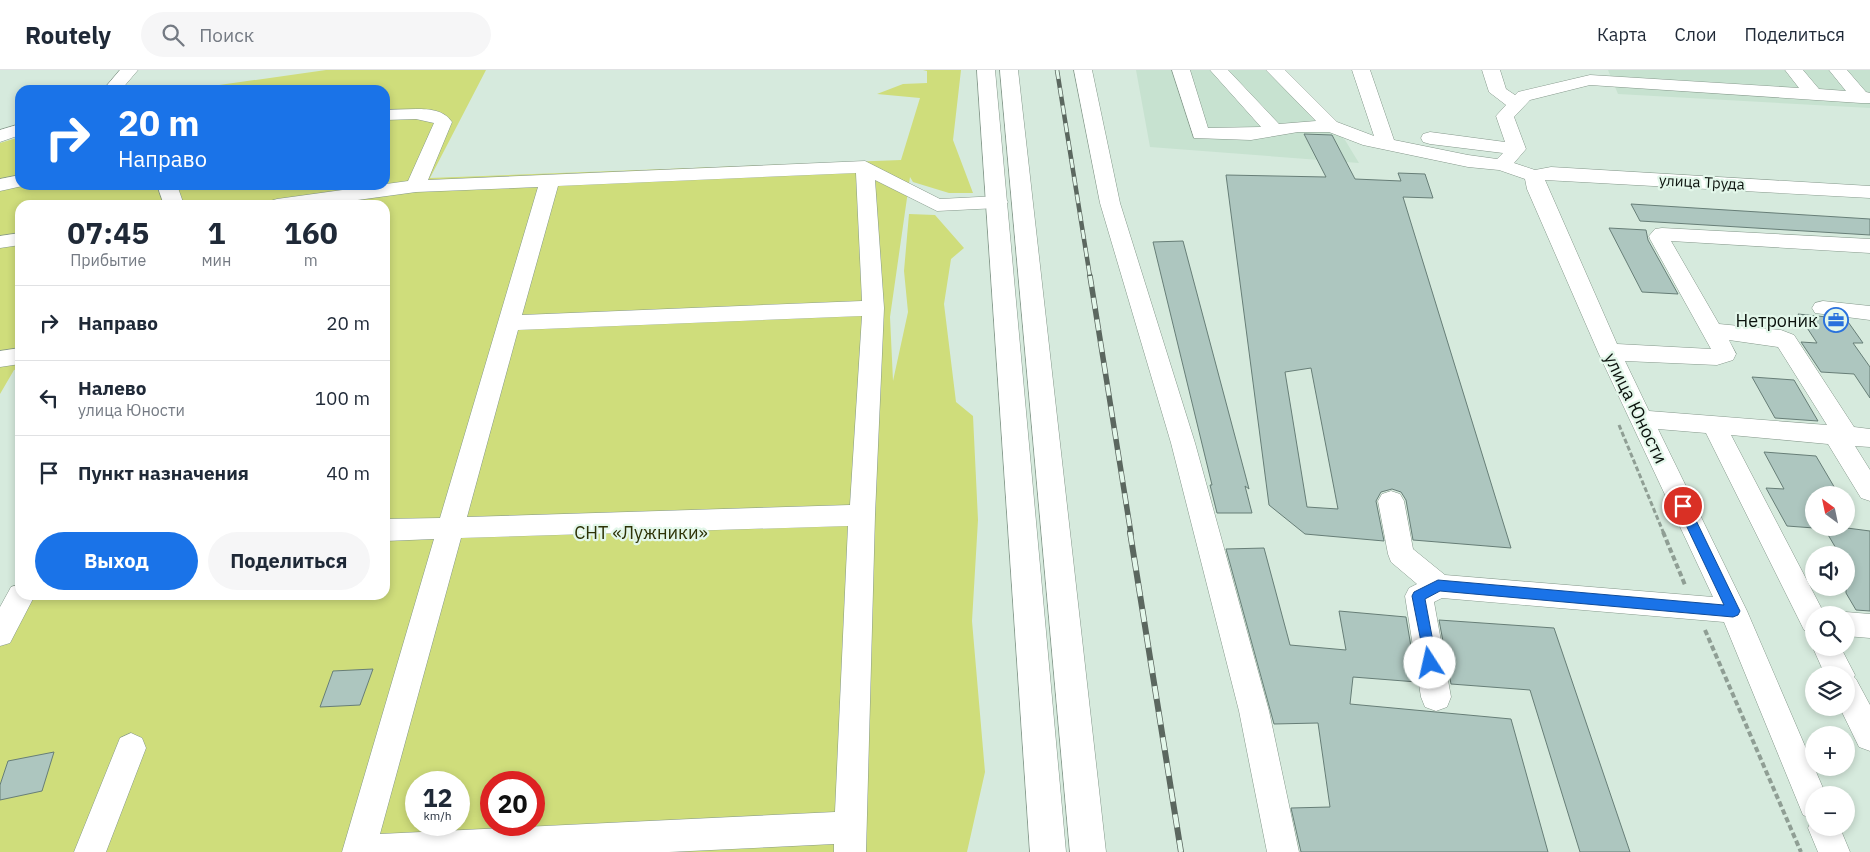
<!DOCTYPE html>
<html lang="ru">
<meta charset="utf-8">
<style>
body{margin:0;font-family:"IBM Plex Sans",sans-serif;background:#f6f6f7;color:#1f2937;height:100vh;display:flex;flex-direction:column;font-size:19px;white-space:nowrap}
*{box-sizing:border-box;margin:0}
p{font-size:16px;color:#747a83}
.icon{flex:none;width:28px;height:28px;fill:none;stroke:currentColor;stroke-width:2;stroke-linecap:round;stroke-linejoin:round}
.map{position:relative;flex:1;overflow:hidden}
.panel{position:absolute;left:15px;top:130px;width:375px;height:400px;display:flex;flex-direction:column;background:#fff;border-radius:15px;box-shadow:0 2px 8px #0003}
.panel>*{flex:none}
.banner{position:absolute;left:15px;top:15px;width:375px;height:105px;border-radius:15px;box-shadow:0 2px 8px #0003;background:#1a73e8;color:#fff;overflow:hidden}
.needle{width:32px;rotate:327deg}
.fabs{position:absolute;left:1805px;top:416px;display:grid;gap:10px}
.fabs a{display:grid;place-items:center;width:50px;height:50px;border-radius:50%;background:#fff;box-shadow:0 2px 8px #0003;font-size:25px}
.speed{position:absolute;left:405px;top:701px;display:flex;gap:10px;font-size:25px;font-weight:700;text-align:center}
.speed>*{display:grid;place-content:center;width:65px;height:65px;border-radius:50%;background:#fff;box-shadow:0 2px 8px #0003;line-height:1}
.speed small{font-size:12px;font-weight:400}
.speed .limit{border:8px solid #d22;background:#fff;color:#111}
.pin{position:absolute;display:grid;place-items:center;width:42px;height:42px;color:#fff;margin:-21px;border:2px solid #fff;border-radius:50%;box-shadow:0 1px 5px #0007}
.me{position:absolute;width:55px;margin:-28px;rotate:350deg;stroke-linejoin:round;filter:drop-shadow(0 0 4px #0008)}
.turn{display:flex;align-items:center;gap:18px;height:105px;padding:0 20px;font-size:22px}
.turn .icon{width:65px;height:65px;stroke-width:2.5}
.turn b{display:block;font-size:35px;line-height:42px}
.eta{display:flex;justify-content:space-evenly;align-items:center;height:85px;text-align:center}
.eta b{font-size:30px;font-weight:700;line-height:35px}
.cta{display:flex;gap:10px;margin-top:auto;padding:10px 20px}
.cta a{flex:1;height:58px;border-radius:30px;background:#1a73e8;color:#fff;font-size:20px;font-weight:700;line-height:58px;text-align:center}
.cta a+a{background:#f6f6f7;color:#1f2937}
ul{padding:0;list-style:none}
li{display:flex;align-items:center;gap:15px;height:75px;padding:0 20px;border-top:1px solid #e0e1e3}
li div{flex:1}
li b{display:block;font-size:19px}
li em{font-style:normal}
header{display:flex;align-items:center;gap:30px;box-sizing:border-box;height:70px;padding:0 25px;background:#fff;border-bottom:1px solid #e0e1e3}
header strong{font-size:24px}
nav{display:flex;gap:28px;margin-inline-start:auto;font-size:18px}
.search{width:350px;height:45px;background:#f6f6f7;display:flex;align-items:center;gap:12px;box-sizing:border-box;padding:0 18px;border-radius:28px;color:#747a83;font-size:19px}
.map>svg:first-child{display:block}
.built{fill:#c7e2d0}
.green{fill:#cfdd7b;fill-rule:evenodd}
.building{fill:#adc6bf;stroke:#677e77;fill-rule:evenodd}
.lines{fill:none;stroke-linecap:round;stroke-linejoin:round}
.minor-casing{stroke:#85988b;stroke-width:1}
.major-casing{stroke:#85988b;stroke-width:1}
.path-far1{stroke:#8f9e94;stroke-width:3;stroke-dasharray:5 2.5;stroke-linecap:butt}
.path{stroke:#8f9e94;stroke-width:4;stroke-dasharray:5.5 3;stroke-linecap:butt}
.minor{fill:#fff;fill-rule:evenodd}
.major{fill:#fff;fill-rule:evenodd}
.rail-far2-casing{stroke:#5b675f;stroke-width:4.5}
.rail-far1-casing{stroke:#5b675f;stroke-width:5.5}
.rail-casing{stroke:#5b675f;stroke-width:6}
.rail-far2{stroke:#e3f7ea;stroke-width:3;stroke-dasharray:9;stroke-linecap:butt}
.rail-far1{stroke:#e3f7ea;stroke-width:4;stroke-dasharray:11;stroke-linecap:butt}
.rail{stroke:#e3f7ea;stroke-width:4.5;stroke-dasharray:13;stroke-linecap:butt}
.route{fill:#1a73e8;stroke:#114b97}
.labels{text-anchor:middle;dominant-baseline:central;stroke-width:4.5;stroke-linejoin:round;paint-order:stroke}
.far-street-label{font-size:15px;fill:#0c130e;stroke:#e3f7ea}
.poi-label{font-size:18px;fill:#0c130e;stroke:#e3f7ea;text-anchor:end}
.street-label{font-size:18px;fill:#0c130e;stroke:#e3f7ea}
.park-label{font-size:18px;fill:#2d3206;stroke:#e3f7ea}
</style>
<header>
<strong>Routely</strong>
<div class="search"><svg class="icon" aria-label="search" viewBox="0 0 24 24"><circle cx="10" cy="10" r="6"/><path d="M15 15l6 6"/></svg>Поиск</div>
<nav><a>Карта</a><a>Слои</a><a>Поделиться</a></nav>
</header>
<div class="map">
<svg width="1870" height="782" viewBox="0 0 1870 782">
<rect width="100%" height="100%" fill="#d6eadd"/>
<path class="built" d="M1136,0H1269L1345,70L1359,93L1150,77Z
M1608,0H1870V38L1618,24Z"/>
<path class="green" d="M326,0H486L430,108L901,90L920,28L877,24L903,14L927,13V1L923,0H961L953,70L973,123H949L913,112L910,107L890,247L893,311L908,242L904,201L909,144L935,145L964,178L951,189L944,234L956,332L973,346L978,450L972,551L985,702L967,782H0V550L20,525H385V135H20V299L14,300L0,324V73L20,67V115H385V20H184ZM416,712H459V755H416ZM491,712H534V755H491Z"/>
<path class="building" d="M1304,64L1332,65L1355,109L1401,111L1398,103L1425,104L1433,128L1403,127L1511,478L1413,470L1406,430L1401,422L1392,419L1381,422L1376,431L1384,471L1305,464L1269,435L1226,105L1326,107ZM1311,298L1338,439L1307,437L1285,302Z
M1631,134L1870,149V165L1640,151Z
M1609,158L1646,160L1648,170L1678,224L1642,222Z
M1183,171L1249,419L1245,416L1252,443H1217L1210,415H1212L1153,172Z
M1798,244L1846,249L1863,273H1853L1870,297V328L1854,304L1821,302L1801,272L1817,273Z
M1752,307L1794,310L1818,351L1775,348Z
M1764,382L1816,386L1836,420L1824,419L1828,425H1814V458L1787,456L1766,418L1784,419Z
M1824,458H1847L1870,461V541L1856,540L1846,523V485H1840Z
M1264,478L1290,575L1346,580L1339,541L1406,547L1417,612L1353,607L1350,634L1511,649L1548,782H1301L1291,738L1330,737L1318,653L1274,654L1226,479Z
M1439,550L1554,558L1630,782H1580L1530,620L1451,614Z
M373,599L360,635L320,637L333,601Z
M54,682L42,721L0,730V715L8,691Z"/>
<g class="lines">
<defs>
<path id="minor" d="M120,0H138L121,20H103Z
M1074,0H1092L1120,133L1195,373L1269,641L1299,782H1267L1239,641L1171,373L1100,133Z
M1172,0H1190L1208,58L1261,57L1210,0H1228L1279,54L1316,51L1266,0H1285L1337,52L1374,66L1352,0H1370L1394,70L1468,85L1497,89L1503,83L1430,74L1423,72L1421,68L1423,64L1430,62L1505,72L1496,46L1506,35L1489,22L1482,0H1500L1506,19L1515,25L1518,22L1590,5L1799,18L1785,0H1803L1819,19L1846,21L1829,0H1847L1866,22L1870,23V33H1861L1590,15L1530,30L1514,47L1526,79L1514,93L1535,100L1551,97L1870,116V128L1545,110L1617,274L1711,279L1650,169L1649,166L1655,159L1662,158L1870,169V183L1671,171L1719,254L1781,260L1794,265L1854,357L1870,359V377L1855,376L1870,400V431L1861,428L1828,374L1731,365L1825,545H1814V563L1804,560L1706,363L1658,359L1747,541L1826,725H1814V758H1840L1850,782H1818L1808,758L1812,749L1803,745L1724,552L1442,528L1434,532L1451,627L1447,637L1436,641L1425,637L1421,627L1405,526L1409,518L1417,514L1391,492L1388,484L1378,431L1382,424L1391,421L1400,424L1404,431L1413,479L1445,505L1713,527L1598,282L1527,119L1525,109L1499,100L1468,97L1363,75L1329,62H1298L1251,70L1194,68ZM1729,270L1778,277L1827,355L1649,341L1625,291L1717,295L1733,290L1736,284Z
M416,39C430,39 444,40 452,52L428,110L865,91L940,129L998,126L1005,128L1008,132L1005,136L998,138L937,141L875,110L884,238L875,445L866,782H834V774L669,782H342L434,469L385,471V449L440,448L538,117L416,122L321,135H267L270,131L277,129L408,111L434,53L416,49L385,50V40ZM856,103L862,231L522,245L558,116ZM862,246L850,435L467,447L518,260ZM848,456L835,742L380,764L461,468Z
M20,54V65L0,72V60Z
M20,105V115H27L0,121V109Z
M157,115H177L184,135H164Z
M20,163V175L0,178V166Z
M1823,231L1870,236V250L1815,243L1812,238L1815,233Z
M20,278V294L0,297V281Z
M20,514V525H35L10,573L0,576V537L11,517Z
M1846,542L1870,544V568L1846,566V545H1837Z
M1814,576V578H1841L1855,605L1854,607L1856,609L1870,635V681L1859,677L1840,638H1846V605H1825L1813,578Z
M131,663L142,668L146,678L106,782H74L120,668Z"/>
<path id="major" d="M977,0H995L1066,782H1030Z
M1000,0H1018L1106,782H1070Z"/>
</defs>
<use href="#minor" class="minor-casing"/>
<use href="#major" class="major-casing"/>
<path class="path-far1" d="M1619,355L1664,464"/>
<path class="path" d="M1663,462L1685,515
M1705,560L1801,782"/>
<use href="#minor" class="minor"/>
<use href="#major" class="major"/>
<defs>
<path id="rail-far2" d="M1057,0L1090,207"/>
<path id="rail-far1" d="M1090,206L1131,464"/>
<path id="rail" d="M1130,462L1181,782"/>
</defs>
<use href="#rail-far2" class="rail-far2-casing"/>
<use href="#rail-far1" class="rail-far1-casing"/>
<use href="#rail" class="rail-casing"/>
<use href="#rail-far2" class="rail-far2"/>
<use href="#rail-far1" class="rail-far1"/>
<use href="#rail" class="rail"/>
</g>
<path class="route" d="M1683,432L1689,436L1738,537L1740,541L1738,545L1733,547L1440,521L1425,529L1437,593L1435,597H1426L1412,526L1414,522L1438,510L1724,535L1677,436Z"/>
<defs>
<symbol id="office-ring" viewBox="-11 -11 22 22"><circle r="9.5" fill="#e3f7ea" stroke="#2971dd" stroke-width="1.5"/><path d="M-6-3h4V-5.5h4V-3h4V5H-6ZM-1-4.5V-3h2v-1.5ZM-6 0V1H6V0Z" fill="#2971dd"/></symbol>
</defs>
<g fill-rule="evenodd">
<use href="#office-ring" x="1822" y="236" width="28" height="28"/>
</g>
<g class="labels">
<g class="far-street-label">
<text transform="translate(1702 112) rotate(3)">улица Труда</text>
</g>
<g class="poi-label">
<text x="1818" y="250">Нетроник</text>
</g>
<g class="street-label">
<text transform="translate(1636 338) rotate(64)">улица Юности</text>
</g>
<g class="park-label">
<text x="641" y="462">СНТ «Лужники»</text>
</g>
</g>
</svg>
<div class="fabs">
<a><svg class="needle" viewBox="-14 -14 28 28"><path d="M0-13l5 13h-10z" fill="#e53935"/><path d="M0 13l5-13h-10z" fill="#747a83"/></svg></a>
<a><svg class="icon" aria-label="sound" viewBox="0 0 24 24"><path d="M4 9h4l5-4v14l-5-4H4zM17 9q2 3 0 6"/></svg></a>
<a><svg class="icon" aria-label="search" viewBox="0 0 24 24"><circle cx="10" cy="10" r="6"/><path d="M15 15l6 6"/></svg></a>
<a><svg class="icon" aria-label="layers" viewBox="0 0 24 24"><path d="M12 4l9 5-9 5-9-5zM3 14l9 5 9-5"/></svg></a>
<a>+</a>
<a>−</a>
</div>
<div class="speed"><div>12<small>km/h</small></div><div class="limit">20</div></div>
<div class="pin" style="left:1683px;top:436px;background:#d93025"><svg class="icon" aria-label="arrive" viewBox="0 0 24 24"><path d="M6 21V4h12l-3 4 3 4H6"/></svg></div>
<svg class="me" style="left:1430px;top:593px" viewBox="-20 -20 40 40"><circle r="19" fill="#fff"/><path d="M0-13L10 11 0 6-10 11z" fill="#1a73e8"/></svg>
<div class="banner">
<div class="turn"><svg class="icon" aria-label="right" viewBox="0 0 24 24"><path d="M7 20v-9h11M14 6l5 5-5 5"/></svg><div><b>20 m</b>Направо</div></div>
</div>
<section class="panel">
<div class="eta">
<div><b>07:45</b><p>Прибытие</p></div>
<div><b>1</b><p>мин</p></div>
<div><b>160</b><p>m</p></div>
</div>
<ul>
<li><svg class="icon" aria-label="right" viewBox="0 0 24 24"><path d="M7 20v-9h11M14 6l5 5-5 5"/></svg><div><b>Направо</b></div><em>20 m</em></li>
<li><svg class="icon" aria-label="left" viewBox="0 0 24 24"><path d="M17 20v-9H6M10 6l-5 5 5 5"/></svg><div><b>Налево</b><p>улица Юности</p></div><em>100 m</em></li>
<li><svg class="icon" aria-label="arrive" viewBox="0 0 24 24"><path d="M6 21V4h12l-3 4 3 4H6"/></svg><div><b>Пункт назначения</b></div><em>40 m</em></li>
</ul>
<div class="cta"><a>Выход</a><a>Поделиться</a></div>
</section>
</div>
